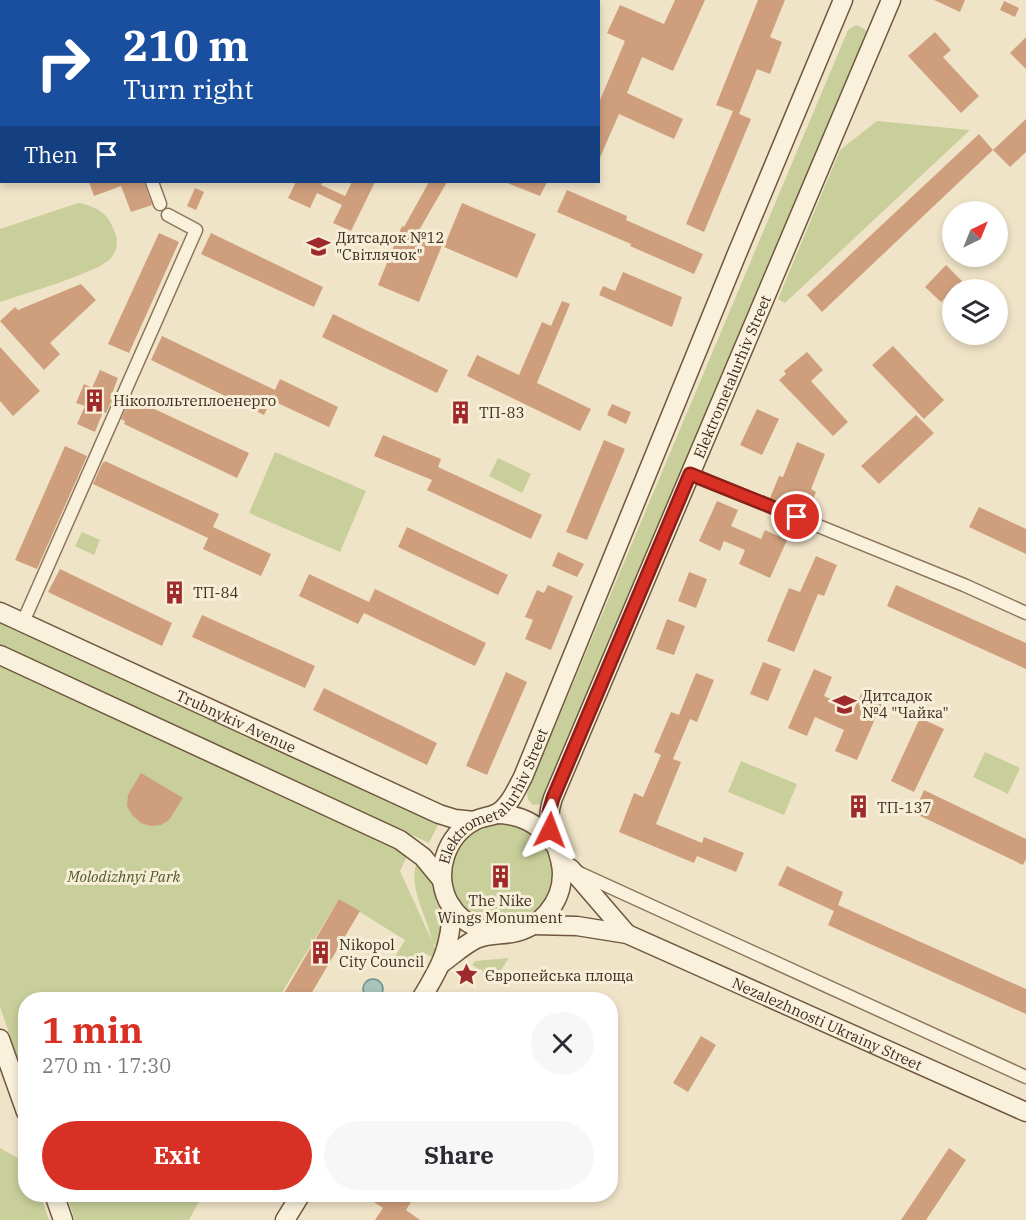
<!DOCTYPE html>
<meta charset="utf-8">
<style>
body{margin:0;font-family:"IBM Plex Serif",serif;background:#f7f7f7;color:#2b2b33;height:100vh;display:flex;flex-direction:column;font-size:22px;white-space:nowrap}
*{box-sizing:border-box;margin:0}
p{font-size:20px;color:#7c7c81}
.icon{flex:none;width:33px;height:33px;fill:none;stroke:currentColor;stroke-width:2;stroke-linecap:round;stroke-linejoin:round}
.map{position:relative;flex:1;overflow:hidden}
.details{position:absolute;left:18px;top:992px;width:600px;height:210px;display:flex;flex-direction:column;background:#fff;border-radius:24px;box-shadow:0 3px 9px #0003}
.details>*{flex:none}
.top-card{position:absolute;left:0px;top:0px;width:600px;height:183px;box-shadow:0 3px 9px #0003;background:#1a4fa0;color:#fff;overflow:hidden}
.needle{width:39px;rotate:43deg}
.tools{position:absolute;left:942px;top:201px;display:grid;gap:12px}
.tools a{display:grid;place-items:center;width:66px;height:66px;border-radius:50%;background:#fff;box-shadow:0 3px 9px #0003;font-size:30px}
.pin{position:absolute;display:grid;place-items:center;width:51px;height:51px;color:#fff;margin:-26px;border:3px solid #fff;border-radius:50%;box-shadow:0 2px 6px #0007}
.me{position:absolute;width:66px;margin:-33px;rotate:3deg;stroke-linejoin:round;filter:drop-shadow(0 0 4px #0008)}
.turn{display:flex;align-items:center;gap:21px;height:126px;padding:0 24px;font-size:27px}
.turn .icon{width:78px;height:78px;stroke-width:2.5}
.turn b{display:block;font-size:42px;line-height:51px}
.then{display:flex;align-items:center;height:57px;padding:0 24px;background:#0003;gap:12px;font-size:22px}
.round{display:grid;place-items:center;flex:none;width:63px;height:63px;border-radius:32px;background:#f7f7f7}
.overview{display:flex;align-items:center;justify-content:space-between;height:102px;padding:0 24px}
h1{font-size:36px;font-weight:700;line-height:45px;color:#d93025}
.cta{display:flex;gap:12px;margin-top:auto;padding:12px 24px}
.cta a{flex:1;height:69px;border-radius:36px;background:#d93025;color:#fff;font-size:24px;font-weight:700;line-height:69px;text-align:center}
.cta a+a{background:#f7f7f7;color:#2b2b33}
.map>svg:first-child{display:block}
.green{fill:#c9cf9b}
.water{fill:#a9c4bc;stroke:#6f938a;stroke-width:1.5}
.building{fill:#cf9f7d}
.lines{fill:none;stroke-linecap:round;stroke-linejoin:round}
.minor-casing{stroke:#8d765c;stroke-width:15}
.secondary-casing{stroke:#6f573f;stroke-width:21}
.minor{stroke:#faf1dc;stroke-width:12}
.secondary{stroke:#faf1dc;stroke-width:18}
.route-casing{stroke:#8d1f18;stroke-width:15}
.route{stroke:#d93025;stroke-width:10}
.labels{text-anchor:middle;dominant-baseline:central;stroke-width:6;stroke-linejoin:round;paint-order:stroke}
.poi-label{font-size:15px;fill:#3d2e20;stroke:#f7eed8;text-anchor:start}
.street-label{font-size:15px;fill:#3d2e20;stroke:#f7eed8}
.park-label{font-size:15px;font-style:italic;fill:#4d5a26;stroke:#f7eed8}
</style>
<div class="map">
<svg width="1026" height="1220" viewBox="0 0 1026 1220">
<rect width="100%" height="100%" fill="#f0e4c8"/>
<path class="green" d="M856,25L865,29L867,35L543,804L533,805L528,800L527,793L848,30Z
M877,121L970,130L785,303L778,299L840,150Z
M78,203C95,206 107,212 113,228C118,238 119,249 111,258C100,272 21,295 0,302V229Z
M275,452L366,491L340,552L249,513Z
M498,458L531,474L522,493L489,476Z
M82,532L100,540L94,555L75,546Z
M0,619L441,819L429,843L0,645Z
M0,665L409,852L400,871L432,941C427,915 406,886 418,859C433,879 449,923 439,947L433,944L442,963L426,954L392,962L405,940L339,899L278,999H26L25,1079L0,1007Z
M985,752L1020,768L1008,794L973,777Z
M741,761L797,784L784,815L728,792Z
M451 875a51 51 0 1 1 102 0a51 51 0 1 1-102 0Z
M509,958L495,979L472,965L475,961Z
M0,1148L25,1162L26,1194H40L49,1220H0Z
M66,1194H203L189,1220H75Z"/>
<path class="water" d="M363 989a10 10 0 1 1 20 0a10 10 0 1 1-20 0Z"/>
<path class="building" d="M675,0H705L673,71L642,57L627,93L683,119L674,139L619,114L598,162V105L625,41L607,33L620,5L664,24Z
M758,0H785L770,37L782,42L770,74L757,69L739,114L751,119L704,232L686,224L733,111L716,105Z
M934,0H965L960,12Z
M1004,1L1019,8L1015,17L1000,10Z
M935,32L951,50L943,57L979,96L961,113L908,56Z
M1026,37V69L1010,53Z
M1026,119V152L1010,167L993,150Z
M979,134L993,150L822,312L807,295Z
M89,182H144L152,205L131,212L121,186L94,196Z
M296,182H323L321,185L345,196L352,182H375L351,231L333,223L342,205L317,193L310,208L288,198Z
M429,182H447L418,232L443,243L419,302L378,285L402,226L404,227Z
M505,182H547L540,196Z
M195,188L204,192L196,210L187,206Z
M567,190L627,216L626,220L703,254L694,274L630,246L631,244L557,212Z
M462,203L536,234L517,278L444,247Z
M159,233L179,242L129,353L108,344Z
M211,233L323,287L314,307L201,254Z
M946,265L962,281L941,302L925,287Z
M623,272L682,297L672,327L599,295L603,286L615,291Z
M81,284L96,300L50,343L60,354L44,370L0,321L15,307L18,310Z
M562,301L570,304L537,383L591,409L580,431L467,376L477,355L519,375L542,322L551,326Z
M333,314L448,370L437,393L322,337Z
M162,336L275,390L280,379L338,407L329,427L271,400L264,415L151,360Z
M893,346L944,400L924,419L872,365Z
M0,347L40,391L13,416L0,401Z
M807,352L823,370L811,381L848,422L833,436L779,380L786,374L784,371Z
M100,370L118,378L110,399L112,400L106,413L103,412L95,432L77,424L85,406L76,403L84,384L92,388Z
M135,400L249,453L237,478L124,424L125,421L121,419L127,406L131,408Z
M458,404L470,410L465,419L453,414Z
M612,404L631,412L626,424L607,415Z
M757,409L779,419L762,455L740,445Z
M916,415L934,433L879,484L861,466Z
M383,435L441,459L438,467L542,515L531,539L427,490L432,480L374,456Z
M604,440L625,449L587,540L566,532Z
M797,442L825,454L811,489L816,492L807,513L770,498L779,476L783,477Z
M65,446L87,456L37,569L15,560Z
M105,461L219,514L213,527L271,554L261,576L203,549L208,538L93,484L103,462L104,463Z
M717,501L738,510L731,526L761,539L765,530L787,540L770,578L739,564L745,550L724,541L720,551L699,541Z
M979,507L1026,529V554L969,527Z
M407,527L508,575L498,595L398,547Z
M558,552L584,564L577,577L552,566Z
M816,556L837,565L824,596L818,594L794,652L767,641L789,588L800,592Z
M60,569L172,623L162,646L48,592Z
M689,572L707,579L696,608L678,601Z
M309,574L369,602L375,589L486,643L475,666L364,613L358,624L299,596Z
M173,584L183,589L178,601L168,596Z
M548,585L573,596L551,650L525,639L533,620L525,617L537,590L544,593Z
M896,585L1026,643V669L887,606Z
M202,615L315,666L305,688L192,637Z
M667,619L685,626L674,655L656,649Z
M763,662L781,669L768,701L750,694Z
M814,669L832,677L824,696L854,709L861,694L882,703L857,760L835,751L844,730L815,717L807,736L788,728Z
M506,672L527,682L487,775L466,766Z
M696,673L714,680L697,722L690,719L673,759L681,762L656,824L702,843L704,837L744,853L736,872L697,856L694,863L619,832L634,793L643,797L661,755L654,752L671,712L679,715Z
M324,688L437,743L427,765L313,710Z
M920,718L944,729L914,792L891,781Z
M141,773L183,798L169,820L161,825L151,826L141,823L132,815L127,806L128,795Z
M924,790L1026,839V859L1023,865L914,813Z
M857,798L867,802L862,815L852,811Z
M787,866L843,892L838,905L1026,989V1014L828,925L834,911L778,885Z
M339,899L360,911L308,999H289L283,995Z
M701,1036L716,1045L688,1092L673,1083Z
M949,1148L966,1160L926,1220H901Z
M379,1194H416L406,1210L420,1220H375L383,1208L374,1202Z"/>
<g class="lines">
<defs>
<path id="minor" d="M90,0V2
M152,182L160,204
M690,474L964,585L1026,613
M23,622L196,230L168,215
M577,872L1026,1077"/>
<g id="secondary">
<path id="s1" d="M0,612L439,814L455,819L474,821"/>
<path d="M0,655L400,840L423,857L442,880"/>
<path d="M495,814C520,814 538,823 553,843"/>
<path d="M561,863L571,869L627,934"/>
<path id="s2" d="M533,925L577,926L627,934L1026,1112"/>
<path id="s3" d="M496,933C476,930 458,920 448,901C434,872 446,836 474,821C481,817 489,817 496,814C509,807 516,790 523,777L736,256L843,0"/>
<path id="s4" d="M442,963C453,955 464,945 476,939C488,934 500,935 512,933C540,928 562,903 562,874C562,845 541,831 553,798L891,0"/>
<path d="M421,999C441,966 451,948 452,907"/>
<path d="M0,1039L26,1112"/>
<path d="M54,1194L63,1220"/>
<path d="M285,1220L301,1194"/>
</g>
</defs>
<use href="#minor" class="minor-casing"/>
<use href="#secondary" class="secondary-casing"/>
<use href="#minor" class="minor"/>
<use href="#secondary" class="secondary"/>
</g>
<g class="lines">
<defs>
<path id="route" d="M550,830L549,812L553,798L690,474L797,517"/>
</defs>
<use href="#route" class="route-casing"/>
<use href="#route" class="route"/>
</g>
<defs>
<symbol id="school-bare" viewBox="-9 -9 18 18"><path d="M0-5L7-2L0 1L-7-2ZM-4 1L0 2.5L4 1V4Q0 6-4 4Z" fill="#9e2a2b" stroke="#f7eed8" stroke-width="2.5" paint-order="stroke"/></symbol>
<symbol id="building-bare" viewBox="-9 -9 18 18"><path d="M-4-6H4V6H1V3H-1V6H-4ZM-2.5-4.3h1.7v1.8h-1.7ZM.8-4.3h1.7v1.8H.8ZM-2.5-1h1.7V.8h-1.7ZM.8-1h1.7V.8H.8Z" fill="#9e2a2b" stroke="#f7eed8" stroke-width="2.5" paint-order="stroke"/></symbol>
<symbol id="sight-bare" viewBox="-9 -9 18 18"><path d="M0-6L1.8-2.2L6-1.7L2.9 1.2L3.7 5.4L0 3.3L-3.7 5.4L-2.9 1.2L-6-1.7L-1.8-2.2Z" fill="#9e2a2b" stroke="#f7eed8" stroke-width="2.5" paint-order="stroke"/></symbol>
</defs>
<g fill-rule="evenodd">
<use href="#school-bare" x="302" y="230" width="33" height="33"/>
<use href="#building-bare" x="78" y="384" width="33" height="33"/>
<use href="#building-bare" x="444" y="396" width="33" height="33"/>
<use href="#building-bare" x="158" y="576" width="33" height="33"/>
<use href="#school-bare" x="828" y="688" width="33" height="33"/>
<use href="#building-bare" x="842" y="790" width="33" height="33"/>
<use href="#building-bare" x="484" y="860" width="33" height="33"/>
<use href="#building-bare" x="304" y="936" width="33" height="33"/>
<use href="#sight-bare" x="450" y="958" width="33" height="33"/>
</g>
<g class="labels">
<g class="poi-label">
<text x="336" y="237">Дитсадок №12<tspan x="336" dy="17">"Світлячок"</tspan></text>
<text x="113" y="400">Нікопольтеплоенерго</text>
<text x="479" y="412">ТП-83</text>
<text x="193" y="592">ТП-84</text>
<text x="862" y="695">Дитсадок<tspan x="862" dy="17">№4 "Чайка"</tspan></text>
<text x="877" y="807">ТП-137</text>
<text x="500" y="900" text-anchor="middle">The Nike<tspan x="500" dy="17">Wings Monument</tspan></text>
<text x="339" y="944">Nikopol<tspan x="339" dy="17">City Council</tspan></text>
<text x="485" y="975">Європейська площа</text>
</g>
<g class="street-label">
<text stroke="none"><textPath href="#s4" startOffset="698">Elektrometalurhiv Street</textPath></text>
<text stroke="none"><textPath href="#s1" startOffset="260">Trubnykiv Avenue</textPath></text>
<text stroke="none"><textPath href="#s3" startOffset="186">Elektrometalurhiv Street</textPath></text>
<text stroke="none"><textPath href="#s2" startOffset="314">Nezalezhnosti Ukrainy Street</textPath></text>
</g>
<g class="park-label">
<text x="124" y="876">Molodizhnyi Park</text>
</g>
</g>
</svg>
<div class="tools">
<a><svg class="needle" viewBox="-14 -14 28 28"><path d="M0-13l5 13h-10z" fill="#e53935"/><path d="M0 13l5-13h-10z" fill="#7c7c81"/></svg></a>
<a><svg class="icon" aria-label="layers" viewBox="0 0 24 24"><path d="M12 4l9 5-9 5-9-5zM3 14l9 5 9-5"/></svg></a>
</div>
<div class="pin" style="left:797px;top:517px;background:#d93025"><svg class="icon" aria-label="arrive" viewBox="0 0 24 24"><path d="M6 21V4h12l-3 4 3 4H6"/></svg></div>
<svg class="me" style="left:550px;top:830px" viewBox="-20 -20 40 40"><path d="M0-17L14 15 0 8-14 15z" fill="#d93025" stroke="#fff" stroke-width="4"/></svg>
<div class="top-card">
<div class="turn"><svg class="icon" aria-label="right" viewBox="0 0 24 24"><path d="M7 20v-9h11M14 6l5 5-5 5"/></svg><div><b>210 m</b>Turn right</div></div>
<div class="then">Then<svg class="icon" aria-label="arrive" viewBox="0 0 24 24"><path d="M6 21V4h12l-3 4 3 4H6"/></svg></div>
</div>
<section class="details">
<div class="overview"><div><h1>1 min</h1><p>270 m · 17:30</p></div><a class="round"><svg class="icon" aria-label="close" viewBox="0 0 24 24"><path d="M6 6l12 12M18 6L6 18"/></svg></a></div>
<div class="cta"><a>Exit</a><a>Share</a></div>
</section>
</div>
